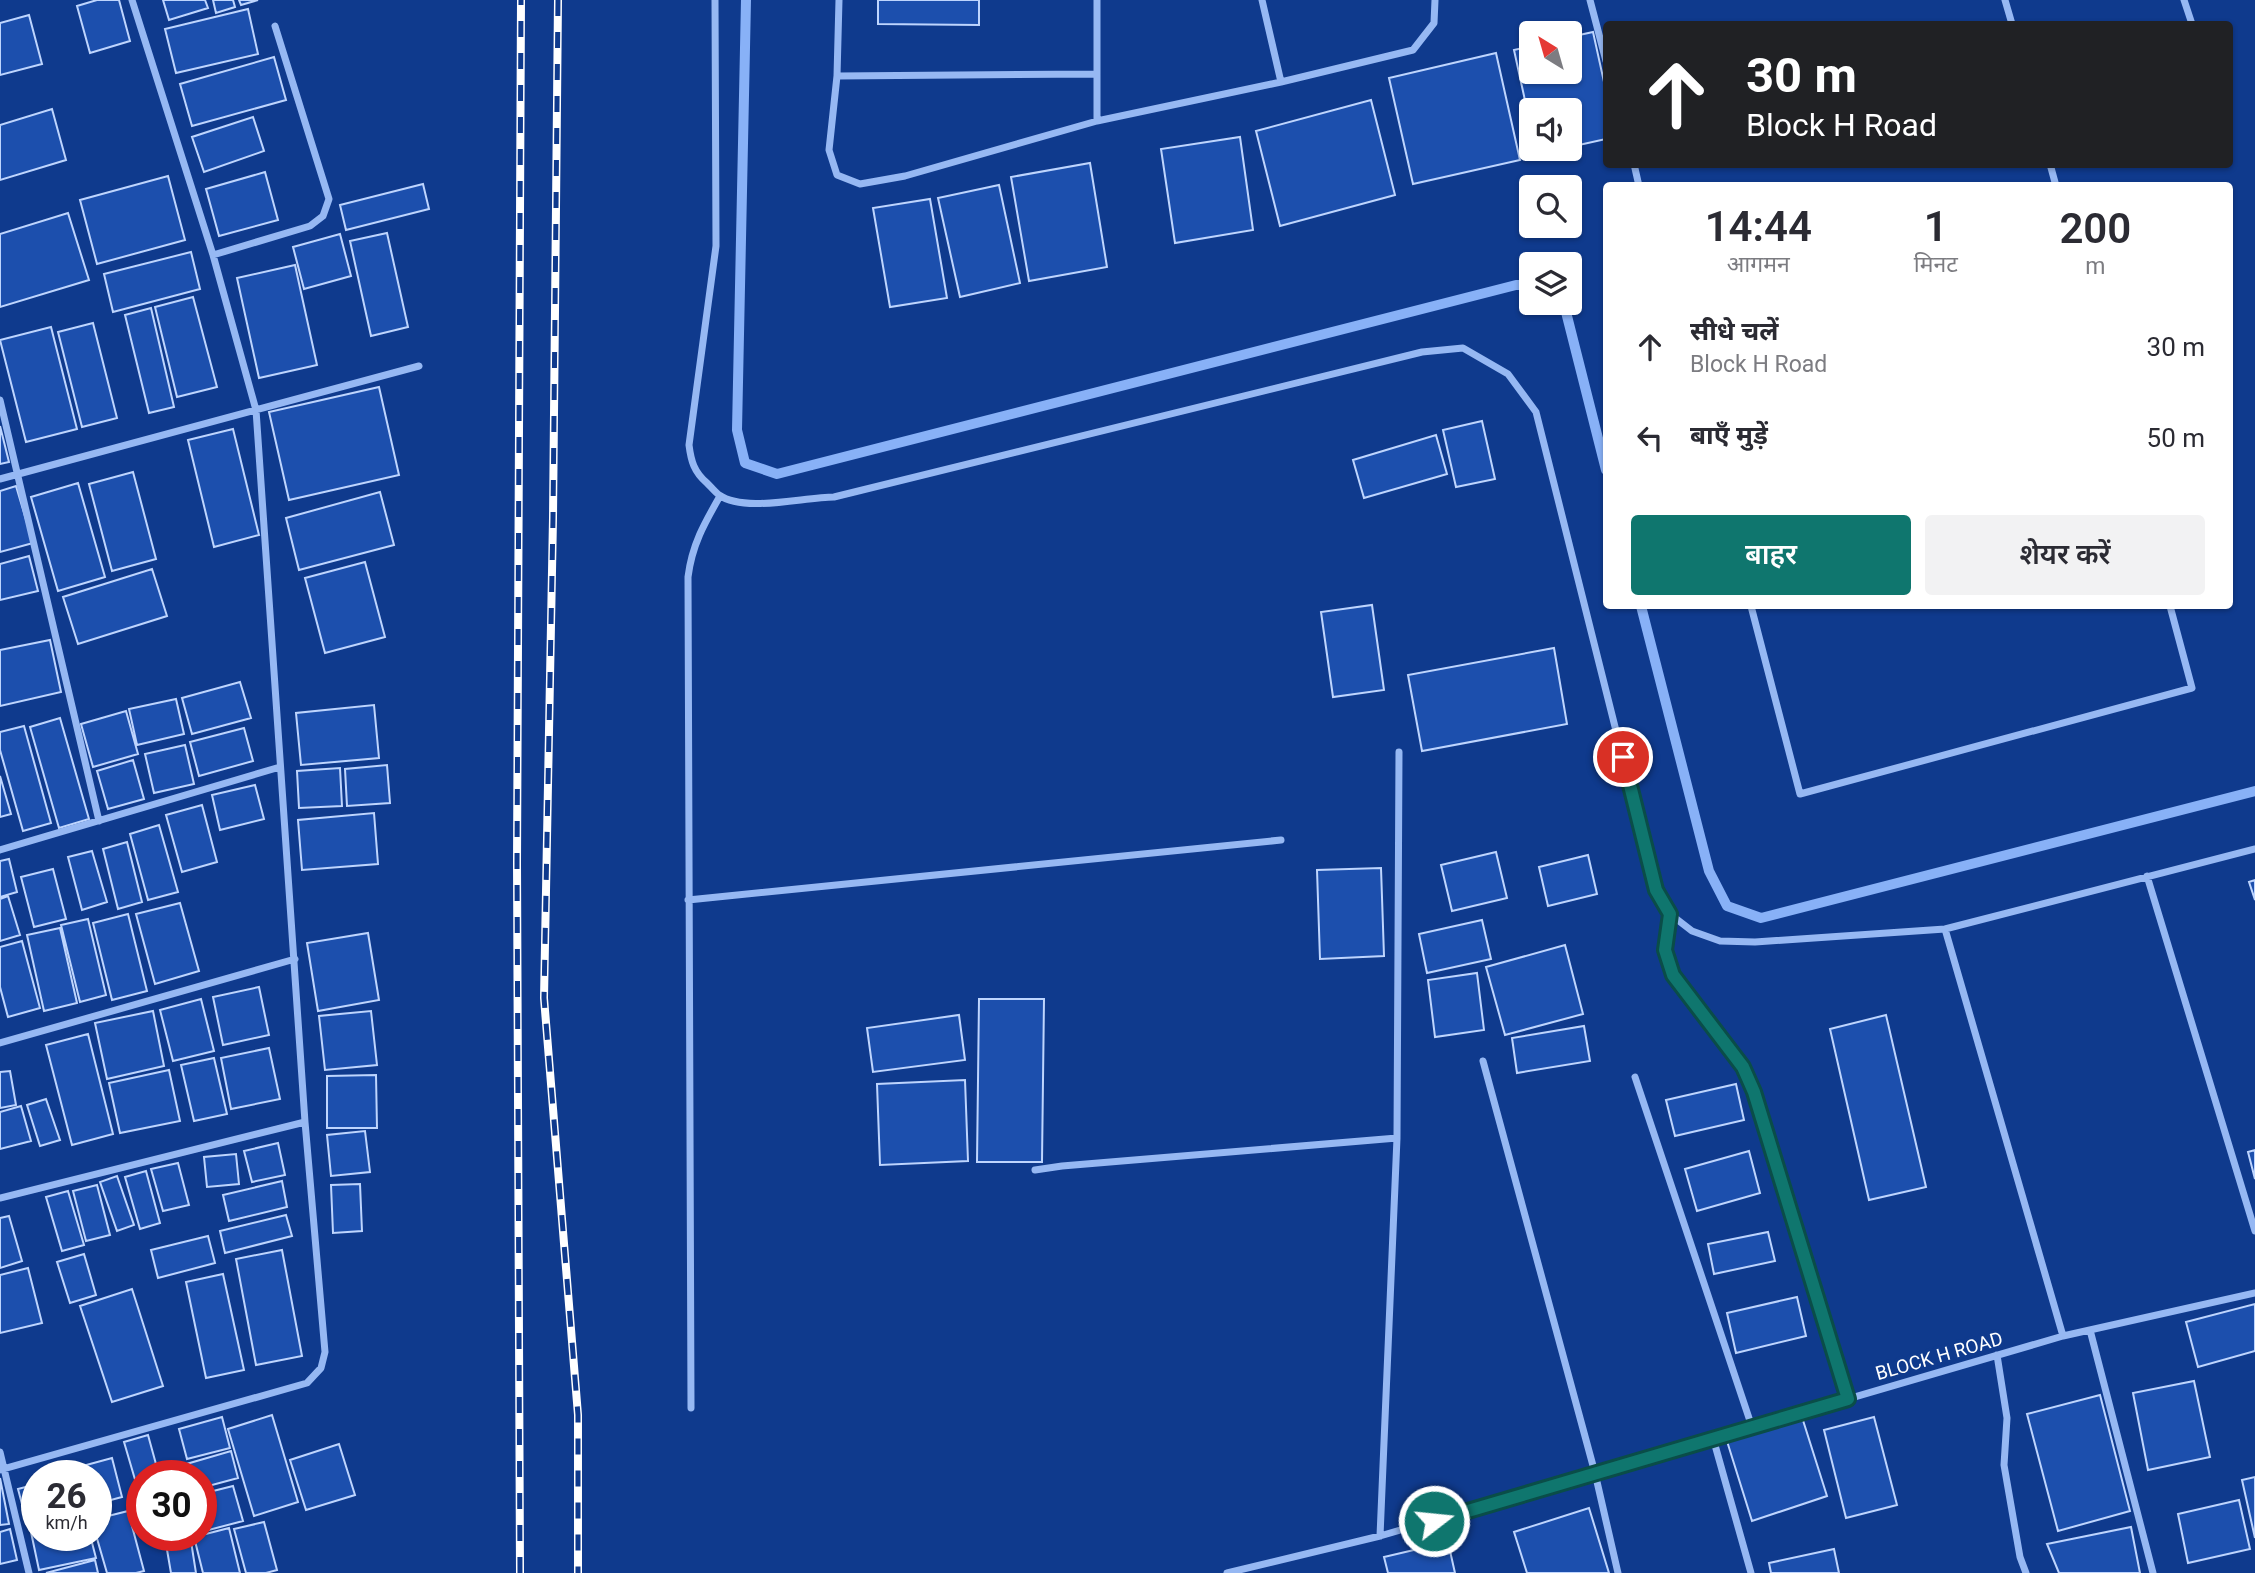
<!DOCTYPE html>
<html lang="hi">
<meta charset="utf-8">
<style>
body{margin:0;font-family:Roboto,"Noto Sans Devanagari",sans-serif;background:#f2f2f3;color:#2b2b33;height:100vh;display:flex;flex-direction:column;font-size:26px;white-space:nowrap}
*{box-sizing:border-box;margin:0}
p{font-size:23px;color:#7c7c81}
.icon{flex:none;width:38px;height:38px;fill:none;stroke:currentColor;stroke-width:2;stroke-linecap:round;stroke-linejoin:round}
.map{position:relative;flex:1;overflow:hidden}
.details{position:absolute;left:1603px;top:182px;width:630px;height:427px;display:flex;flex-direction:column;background:#fff;border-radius:7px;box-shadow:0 2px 5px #0004}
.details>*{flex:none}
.guide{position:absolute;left:1603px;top:21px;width:630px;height:147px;border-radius:7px;box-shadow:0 2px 5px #0004;background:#202124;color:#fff;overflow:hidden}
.needle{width:46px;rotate:323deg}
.fabs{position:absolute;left:1519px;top:21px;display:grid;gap:14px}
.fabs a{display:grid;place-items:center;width:63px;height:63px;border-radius:7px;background:#fff;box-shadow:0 2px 5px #0004;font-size:35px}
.speed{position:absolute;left:21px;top:1460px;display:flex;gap:14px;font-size:35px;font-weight:700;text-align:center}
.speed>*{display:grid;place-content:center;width:91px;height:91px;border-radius:50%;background:#fff;box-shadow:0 2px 5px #0004;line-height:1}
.speed small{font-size:18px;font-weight:400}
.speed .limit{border:10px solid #d22;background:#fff;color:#111}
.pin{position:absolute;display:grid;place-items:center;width:60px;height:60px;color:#fff;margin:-30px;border:4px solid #fff;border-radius:50%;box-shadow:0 2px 7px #0007}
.me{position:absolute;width:77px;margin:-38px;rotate:74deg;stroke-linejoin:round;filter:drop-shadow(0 0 5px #0008)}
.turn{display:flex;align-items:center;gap:24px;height:147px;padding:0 28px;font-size:32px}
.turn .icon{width:91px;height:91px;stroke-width:2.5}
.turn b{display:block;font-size:49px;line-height:60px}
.eta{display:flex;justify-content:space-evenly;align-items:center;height:119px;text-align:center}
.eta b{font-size:42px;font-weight:600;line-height:49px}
.action{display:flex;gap:14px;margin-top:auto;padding:14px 28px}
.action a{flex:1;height:80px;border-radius:7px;background:#0f766e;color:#fff;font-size:28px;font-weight:600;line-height:80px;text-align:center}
.action a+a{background:#f2f2f3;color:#2b2b33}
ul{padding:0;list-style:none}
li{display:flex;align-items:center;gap:21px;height:91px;padding:0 28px}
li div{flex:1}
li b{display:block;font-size:26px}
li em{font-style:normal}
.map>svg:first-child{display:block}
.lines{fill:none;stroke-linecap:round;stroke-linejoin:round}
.stream{stroke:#88b1f7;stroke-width:10}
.building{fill:#1c4fad;stroke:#bed5fe;stroke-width:2}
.minor{stroke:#96b8f3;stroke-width:7}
.rail-casing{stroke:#fff;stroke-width:8}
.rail{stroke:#0f3a8d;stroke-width:5;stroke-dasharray:16;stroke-linecap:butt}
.route-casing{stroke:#0a4d48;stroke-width:18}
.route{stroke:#0f766e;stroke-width:12}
.labels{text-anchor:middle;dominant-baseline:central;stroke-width:7;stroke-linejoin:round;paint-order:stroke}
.street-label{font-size:19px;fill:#fff;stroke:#0f3a8d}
</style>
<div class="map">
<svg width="2255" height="1573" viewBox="0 0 2255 1573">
<rect width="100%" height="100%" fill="#0f3a8d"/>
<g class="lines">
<path class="stream" d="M746,0L737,430L745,463L777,474L1516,285H1531
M1558,303L1566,312L1606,470
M1641,606L1709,871L1727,906L1761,918L2255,791"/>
</g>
<path class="building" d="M97,0H119L130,41L90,53L77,6Z
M163,0H205L208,8L169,20Z
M213,0H233L235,7L216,13Z
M239,0H258L241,5Z
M878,0H979V25L878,24Z
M248,9L258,54L176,73L165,29Z
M29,15L42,64L0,75V23Z
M1593,32L1606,91V139L1570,147V110H1531V128L1514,50L1531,46V72H1570V37Z
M1496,53L1520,160L1413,184L1389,78Z
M274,57L286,100L192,126L180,84Z
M1371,100L1395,195L1280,226L1256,131Z
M52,109L66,160L0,180V125Z
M253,117L264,151L204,172L192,137Z
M1240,137L1253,230L1175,243L1161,149Z
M1536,149H1562L1537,154Z
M1090,163L1107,267L1029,281L1011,177Z
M265,172L278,220L219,236L206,189Z
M168,176L185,240L97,264L80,200Z
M423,184L429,209L346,230L340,205Z
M999,185L1020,283L960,297L938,198Z
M930,199L947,298L890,307L873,208Z
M68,213L89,280L0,307V234Z
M387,233L408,327L371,336L350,241Z
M340,234L351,276L304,289L293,247Z
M191,252L200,289L113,312L104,274Z
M295,265L317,365L259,378L237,278Z
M193,297L217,387L177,397L155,307Z
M151,308L174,407L149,413L125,315Z
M93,323L117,418L82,427L58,332Z
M51,327L77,429L26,442L0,340Z
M379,387L399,475L289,500L269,412Z
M1482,421L1495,479L1456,487L1443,430Z
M0,426L9,462L0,464Z
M233,429L259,535L214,547L188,440Z
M1436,435L1447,474L1364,498L1353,460Z
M133,472L156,559L112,571L89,484Z
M78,483L105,577L58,591L31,497Z
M16,486L33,543L0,552V491Z
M380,492L394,545L299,570L286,518Z
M29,556L38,591L0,600V564Z
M365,562L385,637L325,653L305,578Z
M152,569L167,616L78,644L63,597Z
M1372,605L1384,690L1333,697L1321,612Z
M50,640L61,692L0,706V650Z
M1554,648L1567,724L1422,751L1408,675Z
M240,682L251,718L192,734L182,698Z
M176,699L184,734L137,745L129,709Z
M374,705L379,758L301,765L296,713Z
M126,711L138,754L93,767L81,724Z
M60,718L89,819L59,828L30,727Z
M24,726L51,823L23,831L0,750V732Z
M244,728L253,761L199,776L190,742Z
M185,745L194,784L154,793L145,754Z
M133,760L144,799L108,809L97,771Z
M387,765L390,803L347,806L345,769Z
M340,768L342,806L299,808L297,771Z
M0,776L11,814L0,817Z
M255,785L264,819L220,830L212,795Z
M202,805L217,862L182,872L166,815Z
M374,813L378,864L302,870L298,820Z
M159,825L178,892L148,900L130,834Z
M127,842L142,902L118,909L103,849Z
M92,851L107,902L82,910L68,857Z
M1496,852L1507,898L1452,911L1441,865Z
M1588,855L1597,894L1548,906L1539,867Z
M9,859L17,892L0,897V861Z
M1381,868L1384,956L1320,959L1317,870Z
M53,869L66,919L34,927L21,877Z
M2255,880V900L2249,882Z
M8,896L20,935L0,941V899Z
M180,903L199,971L155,984L136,914Z
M128,914L147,991L112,1000L93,923Z
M88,919L106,995L80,1002L61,925Z
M1482,920L1491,959L1427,973L1419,934Z
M60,928L77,1003L44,1011L27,935Z
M368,933L379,1000L318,1011L307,943Z
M22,941L40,1008L8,1017L0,987V947Z
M1565,945L1583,1014L1505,1035L1486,967Z
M1477,973L1484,1030L1435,1037L1428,980Z
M259,987L269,1035L223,1045L213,997Z
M201,999L214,1051L173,1061L160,1010Z
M979,999H1044L1042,1162H977Z
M153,1011L164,1066L107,1079L95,1023Z
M371,1011L377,1065L325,1070L319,1016Z
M959,1015L965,1060L873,1072L867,1028Z
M1886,1015L1926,1187L1869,1200L1830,1029Z
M1584,1026L1590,1061L1517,1073L1512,1038Z
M88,1034L113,1134L72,1145L46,1045Z
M269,1048L280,1099L231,1109L221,1058Z
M214,1058L227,1114L194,1121L181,1065Z
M169,1070L180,1121L120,1133L109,1083Z
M10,1071L16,1105L0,1108V1072Z
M376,1075L377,1128H327V1076Z
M965,1080L968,1161L880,1165L877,1084Z
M1736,1084L1744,1120L1675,1136L1666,1100Z
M46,1099L60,1140L40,1146L27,1105Z
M21,1106L31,1141L0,1149V1112Z
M365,1131L370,1172L331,1176L327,1135Z
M278,1143L285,1175L252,1182L244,1151Z
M2255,1150V1179L2248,1152Z
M1749,1151L1760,1193L1697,1211L1685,1169Z
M236,1154L239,1184L207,1187L204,1157Z
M178,1163L189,1205L163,1211L151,1169Z
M146,1171L160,1223L140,1229L125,1177Z
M117,1176L134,1225L117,1231L100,1182Z
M282,1181L287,1207L229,1221L223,1195Z
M360,1184L362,1231L333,1233L331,1185Z
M97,1185L110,1235L86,1241L73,1191Z
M68,1191L84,1245L62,1251L46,1197Z
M286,1215L292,1236L225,1253L220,1231Z
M9,1216L22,1261L0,1268V1218Z
M1768,1232L1775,1261L1714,1274L1708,1244Z
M208,1236L215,1263L158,1278L151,1250Z
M282,1250L302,1356L256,1365L236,1259Z
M84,1254L96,1295L70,1303L57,1262Z
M28,1268L42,1323L0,1333V1275Z
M223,1274L244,1370L206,1378L186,1282Z
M132,1289L163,1386L112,1402L80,1306Z
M1797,1297L1806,1336L1736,1353L1727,1313Z
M2255,1304V1351L2198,1367L2186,1322Z
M2194,1381L2210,1457L2148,1470L2133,1393Z
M2100,1395L2130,1511L2058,1531L2027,1414Z
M1801,1414L1827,1496L1752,1521L1726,1438Z
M272,1415L298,1502L254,1516L228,1429Z
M222,1417L230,1448L187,1459L179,1429Z
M1874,1417L1897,1505L1846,1518L1824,1430Z
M148,1435L159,1475H142L141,1500L124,1442Z
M339,1444L355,1495L306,1510L290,1460Z
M231,1451L238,1478L201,1488V1475H186L183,1465Z
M112,1458L122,1497L96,1504V1475H81L79,1467Z
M2255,1477V1538L2242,1480Z
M0,1478L9,1524L0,1525Z
M37,1484V1520L27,1523L18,1489Z
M233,1486L243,1521L201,1532V1494Z
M2239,1500L2250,1549L2188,1563L2178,1514Z
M1589,1508L1609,1573H1527L1514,1532Z
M128,1511L144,1571L136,1573H107L96,1535V1519Z
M264,1522L277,1570L266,1573H246L234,1529Z
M2131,1527L2140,1573H2059L2047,1544Z
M229,1528L240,1573H203L194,1537Z
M10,1529L17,1560L0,1564V1532Z
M37,1531V1535H90L96,1558L39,1570L31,1532Z
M190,1535L196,1573H171L165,1538Z
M1448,1542L1455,1573H1388L1384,1557Z
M1834,1549L1839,1573H1771L1769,1563Z
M95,1560L98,1573H46Z"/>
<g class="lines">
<path class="minor" d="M715,0L716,246L689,445C691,461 694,472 707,483C711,487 715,492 719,495C745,513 803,497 834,497L1422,352L1463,348L1508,374L1536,412L1656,890L1670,914L1692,931L1720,941L1755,942L1945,929L2255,849
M839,0L837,76L829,150L837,175L860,184L905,176L1097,121L1281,82L1262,0
M1097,0V121
M1590,0L1606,61
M2005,0L2012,24
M2184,0L2192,24
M837,76L1097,74
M1281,82L1413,50L1434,23L1435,0
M1634,164L1639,186
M2050,164L2056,186
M213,255L310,226L323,216L329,199L275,26
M0,400L99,821
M0,479L419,366
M1751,606L1800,794L2192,688L2170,606
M0,850L280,767
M2147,876L2255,1231
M688,900L1281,840
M1670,914L1665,950L1673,975L1743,1067L1754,1092L1848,1399
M1945,929L2063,1336
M0,1043L295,959
M1483,1061L1595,1473L1618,1573
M1635,1077L1752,1427
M1035,1170L1062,1166L1397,1138
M0,1198L305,1122
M2090,1330L2153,1573
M1997,1355L2007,1418L2004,1465L2020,1557L2026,1573
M691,1408L688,577C692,545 704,524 720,496
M1713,1438L1751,1573
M0,1452L29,1573
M0,1470L307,1383L321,1368L325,1352L305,1122L256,410L213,255L132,0
M1380,1536L1397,1138L1399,752
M1227,1573L1380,1536L2063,1336L2255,1293"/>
<defs>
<path id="rail" d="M558,0L553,518L544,998L578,1415V1573
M520,1573L517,863L521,0"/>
</defs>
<use href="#rail" class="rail-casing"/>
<use href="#rail" class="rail"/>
</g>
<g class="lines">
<defs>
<path id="route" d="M1434,1521L1848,1399L1754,1092L1743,1067L1673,975L1665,950L1670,914L1656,890L1623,757"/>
</defs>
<use href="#route" class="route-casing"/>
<use href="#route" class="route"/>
</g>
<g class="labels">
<g class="street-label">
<text transform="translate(1939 1356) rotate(-16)">BLOCK H ROAD</text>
</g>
</g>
</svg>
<div class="fabs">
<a><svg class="needle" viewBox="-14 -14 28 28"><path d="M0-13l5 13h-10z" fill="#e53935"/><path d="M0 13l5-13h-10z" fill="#7c7c81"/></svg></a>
<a><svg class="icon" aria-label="sound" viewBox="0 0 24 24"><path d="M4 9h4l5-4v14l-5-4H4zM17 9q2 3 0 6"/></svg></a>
<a><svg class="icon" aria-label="search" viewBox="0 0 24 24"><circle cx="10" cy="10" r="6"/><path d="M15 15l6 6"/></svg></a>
<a><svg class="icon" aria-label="layers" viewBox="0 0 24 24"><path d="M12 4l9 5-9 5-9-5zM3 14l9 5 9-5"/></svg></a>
</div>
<div class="speed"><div>26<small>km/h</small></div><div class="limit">30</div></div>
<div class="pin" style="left:1623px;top:757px;background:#d93025"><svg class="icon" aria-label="arrive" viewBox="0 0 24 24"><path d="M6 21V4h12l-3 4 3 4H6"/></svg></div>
<svg class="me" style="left:1434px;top:1521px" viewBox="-20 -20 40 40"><circle r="17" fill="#0f766e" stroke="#fff" stroke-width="3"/><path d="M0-11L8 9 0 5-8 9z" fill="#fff"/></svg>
<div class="guide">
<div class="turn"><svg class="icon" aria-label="ahead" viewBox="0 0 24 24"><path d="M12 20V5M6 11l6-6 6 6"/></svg><div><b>30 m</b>Block H Road</div></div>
</div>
<section class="details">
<div class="eta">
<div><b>14:44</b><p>आगमन</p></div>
<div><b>1</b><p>मिनट</p></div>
<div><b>200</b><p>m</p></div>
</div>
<ul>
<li><svg class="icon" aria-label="ahead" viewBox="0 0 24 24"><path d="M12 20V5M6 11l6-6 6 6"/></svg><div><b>सीधे चलें</b><p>Block H Road</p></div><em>30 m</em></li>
<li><svg class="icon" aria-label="left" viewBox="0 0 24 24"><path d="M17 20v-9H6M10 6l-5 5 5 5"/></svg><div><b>बाएँ मुड़ें</b></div><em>50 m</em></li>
</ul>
<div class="action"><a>बाहर</a><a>शेयर करें</a></div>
</section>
</div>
